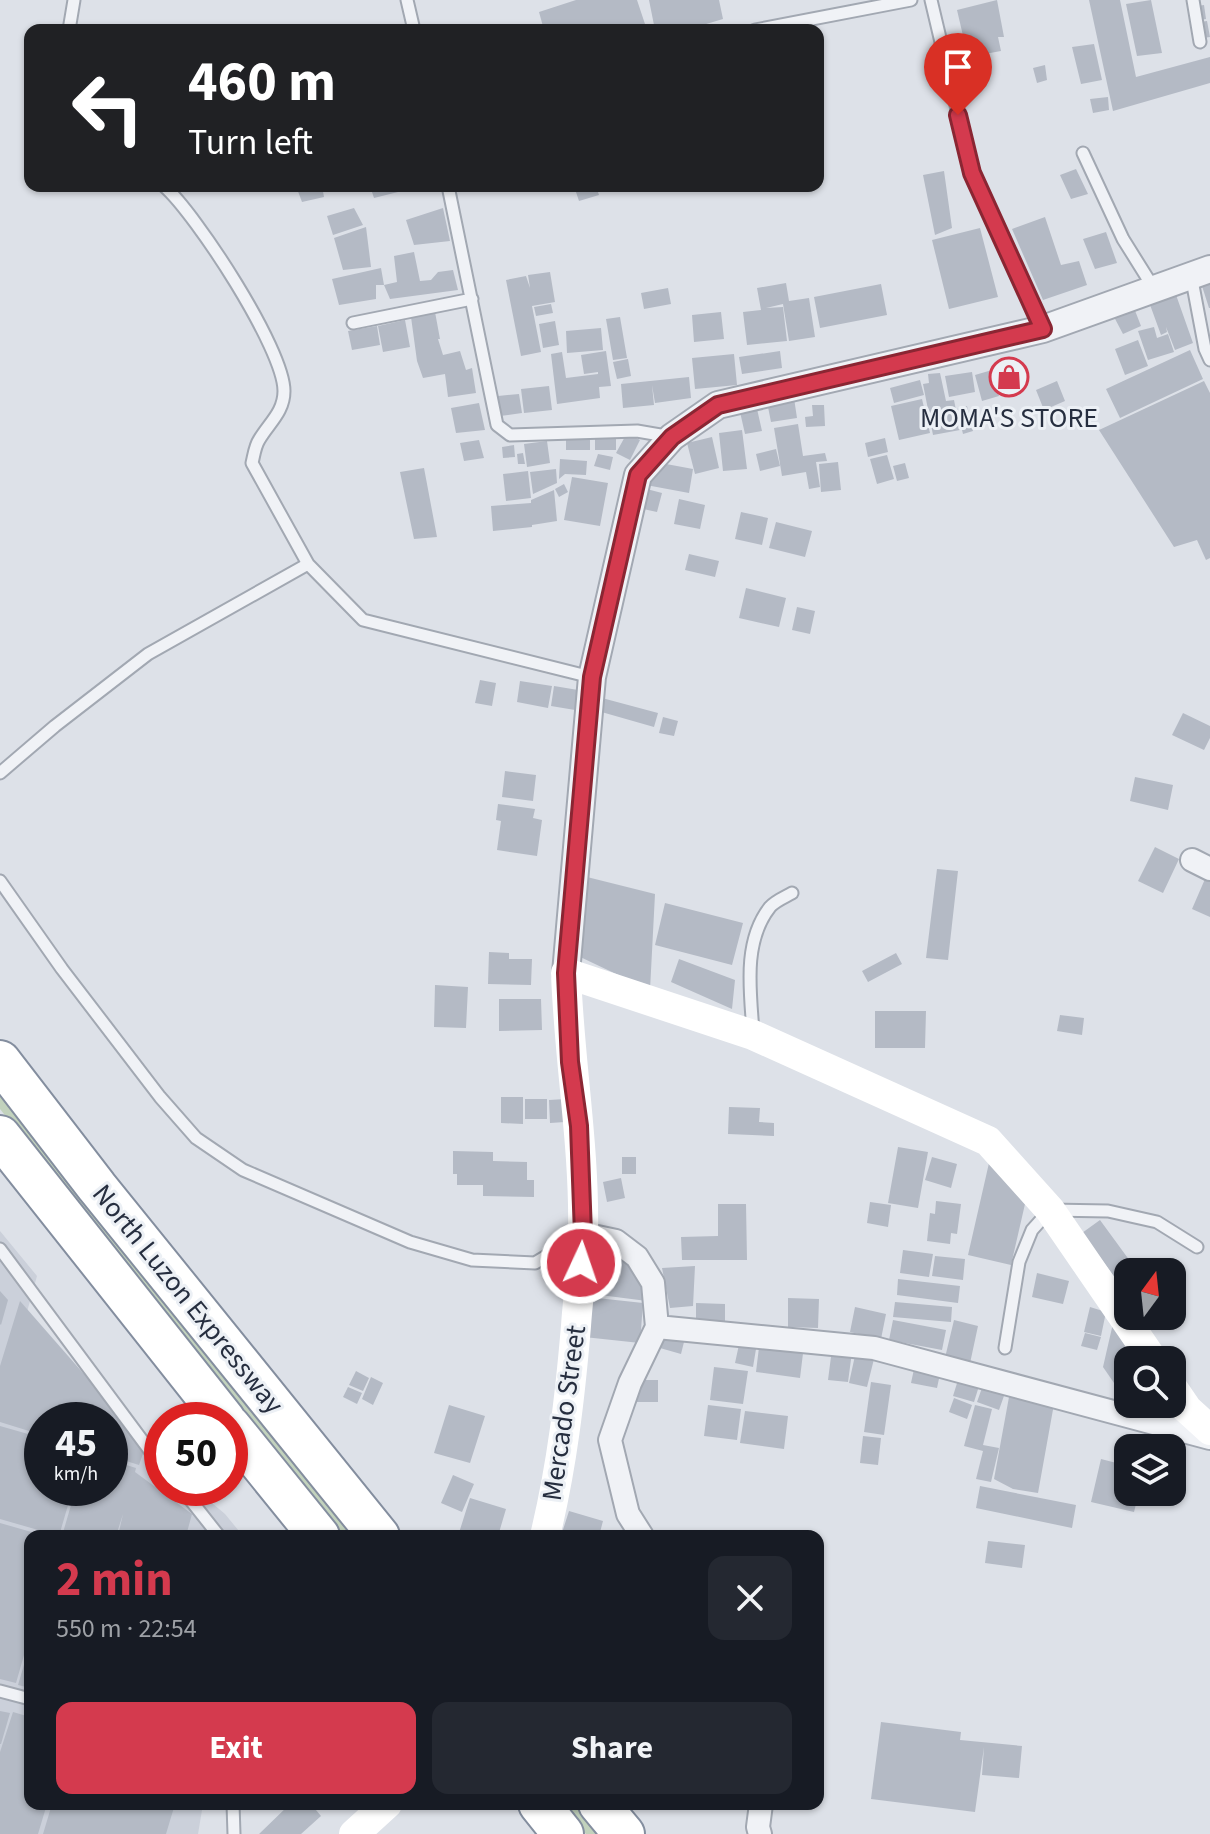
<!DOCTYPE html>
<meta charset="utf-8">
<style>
body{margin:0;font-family:"Source Sans 3",sans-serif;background:#242831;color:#f1f3f6;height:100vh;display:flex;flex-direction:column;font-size:30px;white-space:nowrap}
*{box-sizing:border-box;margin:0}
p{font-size:26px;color:#9ea1a6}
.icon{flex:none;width:44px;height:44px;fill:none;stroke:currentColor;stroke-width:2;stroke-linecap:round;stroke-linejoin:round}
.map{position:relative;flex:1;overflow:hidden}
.sheet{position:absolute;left:24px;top:1530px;width:800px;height:280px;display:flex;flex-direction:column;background:#171b24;border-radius:16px;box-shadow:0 2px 6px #0004}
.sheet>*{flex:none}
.top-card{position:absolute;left:24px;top:24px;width:800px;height:168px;border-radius:16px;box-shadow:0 2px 6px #0004;background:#202124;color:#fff;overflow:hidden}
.needle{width:52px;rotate:15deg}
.controls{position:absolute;left:1114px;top:1258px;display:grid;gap:16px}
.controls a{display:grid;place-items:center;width:72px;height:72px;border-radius:16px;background:#171b24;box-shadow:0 2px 6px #0004;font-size:40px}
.speed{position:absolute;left:24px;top:1402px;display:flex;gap:16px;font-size:40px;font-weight:700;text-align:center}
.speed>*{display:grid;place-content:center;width:104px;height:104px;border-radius:50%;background:#171b24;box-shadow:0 2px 6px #0004;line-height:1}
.speed small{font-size:20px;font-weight:400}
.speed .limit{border:12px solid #d22;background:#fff;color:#111}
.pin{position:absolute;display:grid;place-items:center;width:68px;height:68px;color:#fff;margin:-82px -34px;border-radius:50% 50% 50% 0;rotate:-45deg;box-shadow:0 0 8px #0007}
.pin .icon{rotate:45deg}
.me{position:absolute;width:88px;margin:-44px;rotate:3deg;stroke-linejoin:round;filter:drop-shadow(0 0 6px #0008)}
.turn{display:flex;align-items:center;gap:28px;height:168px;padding:0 32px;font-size:36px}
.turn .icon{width:104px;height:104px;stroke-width:2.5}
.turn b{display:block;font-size:56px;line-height:68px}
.round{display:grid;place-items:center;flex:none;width:84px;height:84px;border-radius:16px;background:#242831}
.head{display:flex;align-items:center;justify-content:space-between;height:136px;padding:0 32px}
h1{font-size:48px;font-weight:700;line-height:60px;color:#d43a4e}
.primary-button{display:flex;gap:16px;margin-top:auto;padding:16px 32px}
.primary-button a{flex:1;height:92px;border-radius:16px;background:#d43a4e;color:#fff;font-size:32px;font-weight:700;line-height:92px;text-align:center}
.primary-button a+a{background:#242831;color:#f1f3f6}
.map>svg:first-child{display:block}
.built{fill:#cbd0da}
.green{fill:#c2d2bd}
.building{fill:#b4bac5}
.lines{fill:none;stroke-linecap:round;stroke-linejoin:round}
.service-casing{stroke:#a2a8b2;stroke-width:15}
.minor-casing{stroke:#a2a8b2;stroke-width:26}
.tertiary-casing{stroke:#a2a8b2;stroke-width:30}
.motorway-casing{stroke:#848e9f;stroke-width:44}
.service{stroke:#f0f2f6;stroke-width:11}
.minor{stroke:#f0f2f6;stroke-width:22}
.tertiary{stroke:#f0f2f6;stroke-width:26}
.secondary{stroke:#fff;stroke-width:30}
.motorway{stroke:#fff;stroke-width:40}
.route-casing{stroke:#8a2633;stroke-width:20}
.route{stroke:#d43a4e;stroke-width:14}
.labels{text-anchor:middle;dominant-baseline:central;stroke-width:6;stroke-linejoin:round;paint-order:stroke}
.poi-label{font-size:28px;fill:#262e3f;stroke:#ecf0f5}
.street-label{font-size:28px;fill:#262e3f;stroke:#ecf0f5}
</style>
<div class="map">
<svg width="1210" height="1834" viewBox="0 0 1210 1834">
<rect width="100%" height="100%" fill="#dde1e8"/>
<path class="built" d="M0,1231L37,1276L1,1405L42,1420V1488H110V1439L152,1452L162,1460V1488H194L225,1514L243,1536H30V1804H203L198,1834H0Z"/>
<path class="green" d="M0,1082L358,1536H339L0,1109Z
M561,1804H581L606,1834H586Z"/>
<path class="building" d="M576,0H637L647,30H544L539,12Z
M649,0H719L723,19L686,30H655Z
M997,0L1004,37H998L1001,51L968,57L957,10Z
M1089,0H1120L1136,77L1210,57V83L1113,111Z
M1151,0L1162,53L1137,56L1126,4Z
M1204,5L1206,19L1200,20L1197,6Z
M1207,21L1210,37L1203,38L1200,22Z
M1094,44L1102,80L1081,84L1072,47Z
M1045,65L1047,80L1037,83L1033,68Z
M1108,97L1109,110L1093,113L1090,99Z
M1076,169L1088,194L1071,199L1060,175Z
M944,171L952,228L935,235L923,175Z
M296,186H322L324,197L302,202Z
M370,186H400L402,191L374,198Z
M574,186H596L599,195L579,201Z
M354,208L363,225L333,235L327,216Z
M443,208L450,241L414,245L406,220Z
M1045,217L1061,265L1079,261L1087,285L1043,300L1012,229Z
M366,227L371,267L343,270L334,238Z
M980,228L998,297L949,309L932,240Z
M1106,232L1117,263L1095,269L1083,239Z
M414,252L420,281L431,280L438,272L453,270L458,290L390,299L384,285H376V299L339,305L332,279L381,268L384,285L397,282L394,256Z
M550,272L555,302L532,306L541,352L521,356L506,280L526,276L530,288L528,275Z
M786,283L789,301L809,298L815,337L789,341L783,304L766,308L783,307L787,341L747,345L743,312L761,310L757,288Z
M1210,283V308H1209L1202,286Z
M881,284L887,315L820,328L814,297Z
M668,288L671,304L644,309L641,293Z
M1175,292L1193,343L1175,350L1166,327L1167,332L1161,335L1149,302Z
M551,304L553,313L536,316L534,307Z
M1134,308L1141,326L1123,334L1113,315Z
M435,312L440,339H438L443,355L460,351L466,370L472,368L476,393L448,397L445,374L423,378L417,361L411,317Z
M721,312L724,339L694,342L692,315Z
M620,317L627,358L613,360L606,319Z
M405,320L410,347L383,352L378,326Z
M555,321L559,345L543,348L539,324Z
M377,326L380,345L352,350L348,331Z
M1154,327L1157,338L1168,334L1174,352L1148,360L1138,331Z
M601,328L603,350L567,353L566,331Z
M1138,340L1148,366L1125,375L1115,349Z
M1190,350L1203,379L1120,418L1106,389Z
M606,351L611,386L599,387L600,398L557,404L551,354L562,352L566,378L598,374V372L584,374L581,355Z
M780,351L782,368L742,374L739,357Z
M734,354L737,385L695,389L692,358Z
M628,359L631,376L617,379L613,362Z
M992,370L999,396L982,401L975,375Z
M972,372L975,392L949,397L945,376Z
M940,373L946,401L954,400L960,430L933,435L923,384L929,383L928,374Z
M689,377L691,398L655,403L652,385L654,405L623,408L621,384Z
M920,380L924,395L894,403L890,388Z
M1057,381L1065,401L1044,410L1036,390Z
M1204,381L1210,393V558L1206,560L1197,540L1174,547L1099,430Z
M549,386L552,410L524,413L521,389Z
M519,394L522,413L500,416L498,396Z
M794,398L797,418L771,422L767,402Z
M922,399L930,433L899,440L891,406Z
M755,400L762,431L745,434L738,403Z
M479,403L485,430L456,433L451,408Z
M812,405H824L825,426L806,427L805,417L813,416Z
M967,406L973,431L963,434L957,409Z
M798,424L803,456L825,453L827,461L816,462L820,487L809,489L806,472L782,476L774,428Z
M742,430L747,469L723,471L719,433Z
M595,432L616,433V450H595Z
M566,433H590V450H566Z
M627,433L640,440L630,460L616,453Z
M712,437L719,468L695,474L687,443Z
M885,438L888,452L868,457L865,443Z
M479,440L484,458L464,461L460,443Z
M547,441L550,463L527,467L524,444Z
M514,445L515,457L503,458L502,447Z
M776,449L780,466L760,471L756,454Z
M523,453L525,464H518L517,454Z
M598,454L613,457L610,470L594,466Z
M887,455L894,479L877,484L870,459Z
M560,459L587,461L586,475L565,474L559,479Z
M650,461L693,469L689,493L646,485Z
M838,462L841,490L821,492L819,464Z
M905,463L909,478L897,481L893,466Z
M424,468L437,537L414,539L400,472Z
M556,469L557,483L533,494L530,472Z
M528,471L531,498L506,501L503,474Z
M572,477L608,483L600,526L564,520Z
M564,484L568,492L559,497L555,489Z
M639,487L662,493L657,512L634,507Z
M554,490L557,521L532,525V527L493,531L491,506L531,503V500Z
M679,499L705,505L700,529L674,524Z
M741,512L768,518L762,545L735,539Z
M776,522L812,531L805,557L769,548Z
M689,554L719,561L715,577L685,570Z
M746,588L786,598L779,627L739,618Z
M797,607L815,611L810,634L792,630Z
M480,680L496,683L492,706L475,703Z
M520,681L552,686L548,708L517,702Z
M554,686L578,690L575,710L551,706Z
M602,698L658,713L654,727L598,711Z
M1183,713L1210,726V738L1204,750L1172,735Z
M663,717L678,721L674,736L659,733Z
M505,771L536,775L533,801L502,797Z
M1135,777L1173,785L1168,810L1130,801Z
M498,804L535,809L533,818L542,820L537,856L497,850L501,821L496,820Z
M1155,847L1179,859L1163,893L1138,881Z
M937,869L958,871L948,960L926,958Z
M583,876L655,894L650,990L576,955Z
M1205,879L1210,881V917L1192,909Z
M665,903L743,923L732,965L655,945Z
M489,952L509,953V959H532L531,985L488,984Z
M896,953L902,964L868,982L862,971Z
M679,959L735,980L732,1009L671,982Z
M435,985L468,987L466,1028L434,1027Z
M499,999H541L542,1030L499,1031Z
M875,1011H926L925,1048H875Z
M1060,1015L1084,1018L1082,1035L1057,1031Z
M501,1097H523V1124L501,1123Z
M525,1099H547V1119H525Z
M565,1099V1122L550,1123L549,1100Z
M729,1107L760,1108L759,1122L774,1123V1136L728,1134Z
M898,1147L928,1152L918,1208L888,1203Z
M453,1151L493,1152V1161L527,1162V1180H534V1197L483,1196V1185H457V1174H453Z
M622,1157H636V1174H622Z
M932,1157L957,1164L951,1188L925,1180Z
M989,1163L1025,1204L1011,1265L968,1255Z
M621,1178L625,1198L607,1202L603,1182Z
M936,1201L961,1204L957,1234L951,1233L950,1244L927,1241L930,1213L935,1214Z
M870,1202L891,1205L888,1227L867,1223Z
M718,1204H746L747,1260H682L681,1237L718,1236Z
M1100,1220L1138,1272H1128V1295L1082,1233Z
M590,1245L610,1247L628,1257L649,1289L647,1301L600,1295L601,1283L585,1280Z
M903,1250L933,1254L929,1277L900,1273Z
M935,1256L965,1259L963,1280L932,1276Z
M695,1266L693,1306L670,1308L662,1268Z
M1037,1273L1069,1281L1063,1304L1032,1297Z
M898,1279L960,1286L958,1303L897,1295Z
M0,1291L8,1300L1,1325L0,1324Z
M588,1297L643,1303L640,1343L584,1337Z
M788,1298L819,1299L818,1328L788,1327Z
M20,1301L146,1445L139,1465L110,1456V1420H42V1435L0,1422V1366Z
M895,1302L952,1307L951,1322L893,1317Z
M696,1303L725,1304V1324H696Z
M855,1307L886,1314L881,1339L850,1332Z
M1090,1307L1106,1312L1101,1336L1084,1332Z
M1143,1316H1170L1152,1328Z
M1114,1319L1142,1360H1128V1397L1125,1399L1103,1367Z
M893,1320L946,1330L942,1350L889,1340Z
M954,1320L978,1326L969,1368L944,1362Z
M1085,1333L1101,1337L1097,1350L1081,1346Z
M686,1334L681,1354L660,1348L664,1335Z
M760,1339L804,1345L800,1378L756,1372Z
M740,1340L757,1343L753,1367L735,1363Z
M832,1349L852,1352L848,1382L828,1380Z
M856,1351L875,1355L867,1387L849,1383Z
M714,1367L748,1371L743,1404L710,1400Z
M914,1369L940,1374L937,1388L911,1383Z
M356,1371L369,1378L363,1391L349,1385Z
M371,1377L383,1383L373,1405L362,1399Z
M633,1380H658V1402H633Z
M958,1380L979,1386L974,1402L953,1396Z
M871,1382L891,1385L884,1435L864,1432Z
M983,1385L1005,1393L999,1410L977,1402Z
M348,1387L362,1393L357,1404L343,1397Z
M1009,1397L1054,1404L1038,1493L1013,1489L994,1479Z
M954,1398L972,1405L967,1419L949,1412Z
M449,1405L485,1416L470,1463L434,1453Z
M708,1405L741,1409L737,1440L704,1436Z
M975,1405L992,1409L983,1445L999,1448L991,1482L976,1479L983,1451L964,1446Z
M745,1411L788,1416L784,1449L740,1443Z
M0,1426L42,1438V1488H73L59,1536L0,1519Z
M863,1436L881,1438L878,1465L860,1463Z
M1101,1459L1128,1466V1492H1139L1134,1512L1091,1502Z
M110,1460L136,1468L135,1472L192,1514L186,1536H118L123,1514L116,1536H62L76,1488H110Z
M453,1475L474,1484L462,1512L441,1503Z
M980,1486L1076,1505L1072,1528L976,1508Z
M470,1498L506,1509L498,1536H458Z
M569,1511L603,1521L599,1536H561Z
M0,1523L42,1535L30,1536V1634L16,1683L0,1679Z
M988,1541L1025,1545L1022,1568L985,1563Z
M29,1648H30V1688L18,1685Z
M0,1711L10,1713L1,1744H0Z
M13,1712L30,1717V1804H47L38,1834H0V1752Z
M881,1722L961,1732L960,1740L1022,1746L1019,1778L982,1775L984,1747L975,1812L871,1799Z
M52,1804H175L166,1834H43Z
M290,1804H311L321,1816L301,1834H259Z"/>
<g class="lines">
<defs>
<path id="service" d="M407,0L414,30
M931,0L972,173L1043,328
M1193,0L1200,42
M69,30L74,0
M755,30L911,0
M1083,153L1123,239L1153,287
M164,186C196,214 284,349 284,391C284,412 269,423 259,440C255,446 254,455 252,463L308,564L363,620L591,677
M448,186L497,425L510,435L637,431L672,437
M1191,275L1205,349L1210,360
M353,323L472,299
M0,773L55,726L148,654L308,564
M0,881L62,969L160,1097L196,1138L243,1170L410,1242L472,1260L535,1263L578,1237
M753,1031C750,990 743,941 770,907C775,901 785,897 792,893
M0,1249L162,1467
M1005,1348L1019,1262L1032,1230L1050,1210L1108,1211L1157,1222L1197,1247
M181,1488L219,1536
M0,1691L30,1699
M233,1804L234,1834"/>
<path id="minor" d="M1192,860L1210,869
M583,1234L616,1241L637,1257L653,1283L657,1327L630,1383L610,1440L628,1514L642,1536
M657,1327L874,1348L1210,1438
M760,1834L758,1827L761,1804"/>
<path id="tertiary" d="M566,973L592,677L638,475L672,437L718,405L1043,329L1210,269"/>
<path id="motorway" d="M0,1061L97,1187L379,1536
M0,1136L225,1420
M230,1426L319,1536
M539,1804L563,1834
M599,1804L624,1834"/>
</defs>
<use href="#service" class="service-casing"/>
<use href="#minor" class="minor-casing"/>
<use href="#tertiary" class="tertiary-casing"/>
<use href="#motorway" class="motorway-casing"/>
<use href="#service" class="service"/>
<use href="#minor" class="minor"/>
<use href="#tertiary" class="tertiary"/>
<path class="secondary" d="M1172,1387L1187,1409L1210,1430
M545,1536C562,1466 570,1397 576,1326C578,1295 583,1265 583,1235C585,1147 569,1061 566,973L753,1035L988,1141L1050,1210L1153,1360
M354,1834L387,1804"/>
<use href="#motorway" class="motorway"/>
</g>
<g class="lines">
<defs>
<path id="route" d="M581,1263L583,1234L579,1126L570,1062L566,973L592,677L638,475L672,437L718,405L1043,329L972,173L958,115"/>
</defs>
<use href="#route" class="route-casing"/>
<use href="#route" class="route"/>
</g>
<defs>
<symbol id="shop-ring" viewBox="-11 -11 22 22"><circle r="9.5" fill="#ecf0f5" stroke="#d43a4e" stroke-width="1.5"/><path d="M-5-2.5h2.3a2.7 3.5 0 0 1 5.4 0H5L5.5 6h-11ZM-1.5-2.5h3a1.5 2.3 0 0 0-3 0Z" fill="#d43a4e"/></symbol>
</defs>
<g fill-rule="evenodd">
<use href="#shop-ring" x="987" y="355" width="44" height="44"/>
</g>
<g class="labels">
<g class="poi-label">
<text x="1009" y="418">MOMA'S STORE</text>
</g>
<g class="street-label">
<text transform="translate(188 1299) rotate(51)">North Luzon Expressway</text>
<text transform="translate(564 1413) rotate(-82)">Mercado Street</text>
</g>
</g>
</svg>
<div class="controls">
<a><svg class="needle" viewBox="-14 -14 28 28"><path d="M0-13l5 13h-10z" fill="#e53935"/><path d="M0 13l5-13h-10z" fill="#9ea1a6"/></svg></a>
<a><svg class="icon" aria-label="search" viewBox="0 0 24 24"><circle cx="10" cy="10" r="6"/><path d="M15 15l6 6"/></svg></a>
<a><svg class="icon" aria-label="layers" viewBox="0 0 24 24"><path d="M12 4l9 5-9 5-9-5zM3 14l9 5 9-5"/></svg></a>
</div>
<div class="speed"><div>45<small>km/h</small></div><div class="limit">50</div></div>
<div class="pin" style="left:958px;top:115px;background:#d93025"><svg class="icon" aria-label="arrive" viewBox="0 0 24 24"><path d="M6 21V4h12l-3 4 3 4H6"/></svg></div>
<svg class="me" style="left:581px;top:1263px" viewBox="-20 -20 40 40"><circle r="17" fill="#d43a4e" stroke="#fff" stroke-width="3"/><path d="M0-11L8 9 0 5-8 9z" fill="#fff"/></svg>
<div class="top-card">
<div class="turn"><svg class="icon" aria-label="left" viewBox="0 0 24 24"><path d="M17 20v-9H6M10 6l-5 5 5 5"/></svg><div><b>460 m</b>Turn left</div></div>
</div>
<section class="sheet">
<div class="head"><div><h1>2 min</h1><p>550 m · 22:54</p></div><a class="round"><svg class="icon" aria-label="close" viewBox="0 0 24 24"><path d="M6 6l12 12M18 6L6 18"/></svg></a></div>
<div class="primary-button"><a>Exit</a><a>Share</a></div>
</section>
</div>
